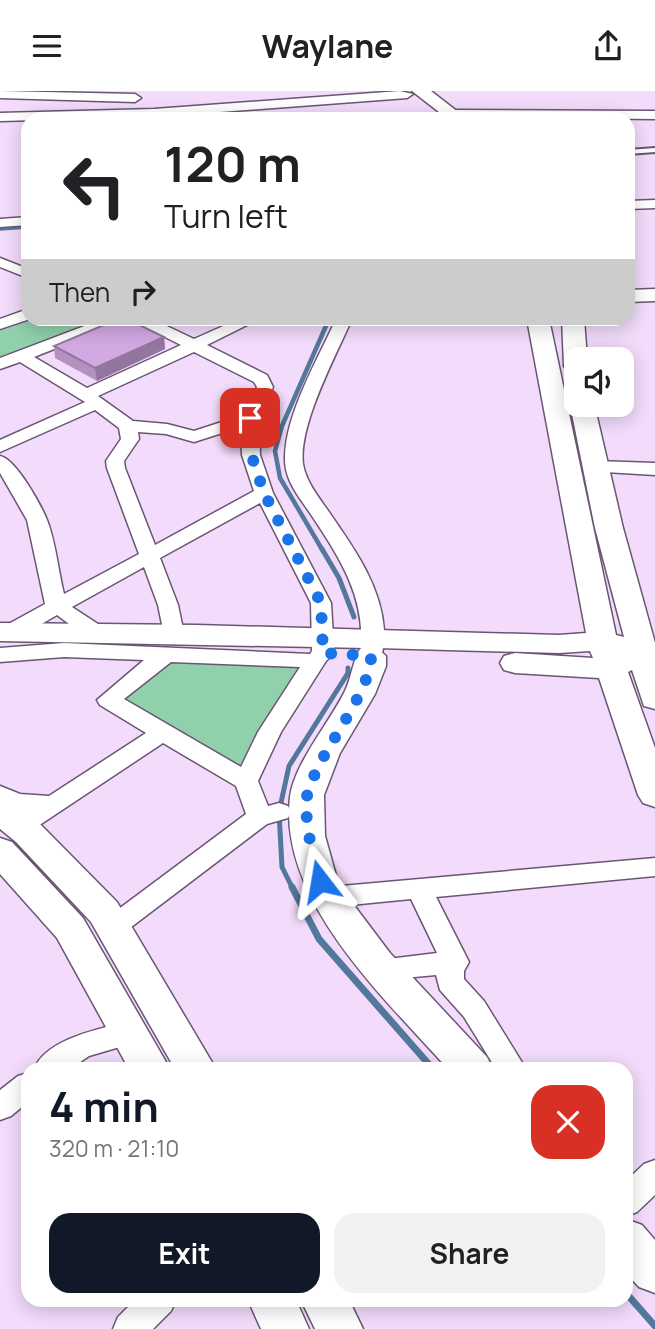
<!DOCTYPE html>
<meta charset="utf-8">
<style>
body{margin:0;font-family:Manrope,sans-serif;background:#f2f2f2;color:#202124;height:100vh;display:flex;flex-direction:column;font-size:26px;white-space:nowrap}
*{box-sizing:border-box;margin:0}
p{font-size:23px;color:#757577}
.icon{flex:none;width:38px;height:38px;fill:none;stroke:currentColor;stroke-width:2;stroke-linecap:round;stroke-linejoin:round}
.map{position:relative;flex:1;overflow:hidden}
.side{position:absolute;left:21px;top:971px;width:612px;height:245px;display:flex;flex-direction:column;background:#fff;border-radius:21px;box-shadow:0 4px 18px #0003}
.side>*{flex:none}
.top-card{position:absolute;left:21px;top:21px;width:614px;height:214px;border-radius:21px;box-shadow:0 4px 18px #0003;background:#fff;color:#202124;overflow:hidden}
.controls{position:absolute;left:564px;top:256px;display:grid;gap:14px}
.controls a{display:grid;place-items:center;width:70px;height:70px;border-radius:14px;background:#fff;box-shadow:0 4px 18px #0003;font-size:35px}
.pin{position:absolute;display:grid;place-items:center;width:60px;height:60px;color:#fff;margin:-30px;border-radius:14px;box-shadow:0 4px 10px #0006}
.me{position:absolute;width:77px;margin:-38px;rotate:346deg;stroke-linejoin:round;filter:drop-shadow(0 0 5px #0008)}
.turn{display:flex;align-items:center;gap:24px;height:147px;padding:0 28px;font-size:32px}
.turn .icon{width:91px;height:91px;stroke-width:2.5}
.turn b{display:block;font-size:49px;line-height:60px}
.then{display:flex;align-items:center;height:66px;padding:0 28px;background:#0003;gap:14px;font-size:26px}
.round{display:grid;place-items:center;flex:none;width:74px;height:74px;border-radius:21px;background:#f2f2f2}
.headline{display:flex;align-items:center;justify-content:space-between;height:119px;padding:0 28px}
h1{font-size:42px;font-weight:700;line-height:52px;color:#111827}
.cta{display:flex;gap:14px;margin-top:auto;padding:14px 28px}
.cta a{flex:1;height:80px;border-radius:21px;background:#111827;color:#fff;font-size:28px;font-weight:700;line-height:80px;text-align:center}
.cta a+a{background:#f2f2f2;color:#202124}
header{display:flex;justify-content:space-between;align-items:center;height:91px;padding:0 28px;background:#fff;font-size:32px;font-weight:700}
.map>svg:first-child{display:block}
.green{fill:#90d0aa}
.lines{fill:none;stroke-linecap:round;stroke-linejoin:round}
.stream-far3{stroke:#53789c;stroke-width:3.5}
.stream-far2{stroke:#53789c;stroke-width:4.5}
.stream-far1{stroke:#53789c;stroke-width:5}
.stream{stroke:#53789c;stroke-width:7}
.lane-casing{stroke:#6a5672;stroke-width:4}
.street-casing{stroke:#6a5672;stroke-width:3}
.secondary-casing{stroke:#6a5672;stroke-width:3}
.lane{fill:#fff;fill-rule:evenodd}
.street{fill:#fff;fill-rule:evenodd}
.secondary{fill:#fff;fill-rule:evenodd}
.wall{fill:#b591c2}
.shaded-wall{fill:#93769e}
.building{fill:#d2a9e2;stroke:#93769e;stroke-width:2}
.route{stroke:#1a73e8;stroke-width:12;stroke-dasharray:0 21.6}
</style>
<header><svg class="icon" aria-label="menu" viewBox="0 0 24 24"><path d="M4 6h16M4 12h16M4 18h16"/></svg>Waylane<svg class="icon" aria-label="share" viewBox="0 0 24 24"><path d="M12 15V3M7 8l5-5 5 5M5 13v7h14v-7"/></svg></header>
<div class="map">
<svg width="655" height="1238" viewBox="0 0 655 1238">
<rect width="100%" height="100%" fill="#f2dbfb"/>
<path class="green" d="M35,228H108L0,269V240Z
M166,565L310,571L244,685L112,608Z"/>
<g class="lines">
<path class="stream-far3" d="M0,138L28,136"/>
<path class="stream-far2" d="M323,460L280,387L275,360L282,335L329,228"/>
<path class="stream-far1" d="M322,458L339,487L354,526
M293,798L282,776L279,721L289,675L348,582V577"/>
<path class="stream" d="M292,796L319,848L433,978
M626,1202L655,1235"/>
<defs>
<path id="lane" d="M655,57V61L628,63V59Z"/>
<path id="street" d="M0,0L135,3L141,7L135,11L0,7Z
M400,0L413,3L407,7L154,26L0,30V22L154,18Z
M453,19L655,20V28L449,26V20Z
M655,109V117L628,118V110Z
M28,126V134L0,136V128Z
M0,167L28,178V187L0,176Z
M28,218V228H30L0,238V228Z
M103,228H124L122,231L34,266L87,297L181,254L135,231L133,228H152L194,248L239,228H259L207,254L267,284L273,296L259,327L260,364L273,402L331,512L334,562L326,570L281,641L258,690L268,715L279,712L288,715L291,721L288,727L267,733L122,843L113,846L104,843L100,836L104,829L246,723L236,695L163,652L29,741L20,744L11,741L8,735L11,729L23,721L0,714V695L20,703L49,705L146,642L100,614L97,609L144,569L64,566L0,571V557L64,552L310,563L312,560L311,512L260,412L160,467L178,514L184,543L181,548H165L158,514L144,476L72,516L104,537L107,542L104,547H88L57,524L19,546H3L0,541L3,536L45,513L27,429L0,382V365C16,368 41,414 47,429C56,452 58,479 64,503L139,463L107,377L106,370L121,348L119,337L95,319L0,361V349L85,311L20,271L0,278V267ZM194,261L254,291L257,296L243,324L194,340L167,333L133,330L98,305ZM241,336L242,364L254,400L155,454L125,377L124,370L139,348L138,341L166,343L194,351ZM171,571L300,576L258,641L241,676L124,608Z
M336,228H352C336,264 298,335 303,373C306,392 321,409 331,424C355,459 381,495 384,539C384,549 384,561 379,570H363L360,565C368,509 340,467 310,422C299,406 285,389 285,369C284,325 318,268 336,228Z
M595,370L655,372V384L588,380L586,376Z
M655,767V785L436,806L469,871L464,880V888L484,910L526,978H496L464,926L440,899L436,884L382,889L372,886L368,878L372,870L437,862L411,808L330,816L321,813L317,806L321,799L330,796Z
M130,930L140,934L144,942L140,950L89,965L70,978H34C47,947 100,938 130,930Z
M28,982V1011L11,1025L0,1029V999L18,985Z
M655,1069V1104L637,1121L626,1125V1090L644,1073Z
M135,1209H176L171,1220L153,1238H113L118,1226Z"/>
<path id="secondary" d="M412,0H431L467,28H448Z
M655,198V210L628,211V199Z
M527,228H549L616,544L624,546L595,437L570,313L576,307V313H594L623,437L655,552V618L644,615L632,579L628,581L655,657V716L643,712L638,704L599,587L515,582L504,579L500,572L504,565L515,562L593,567L590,560L559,562L377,557L386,565V575L375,603L340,662L324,704L325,745L337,788L353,813L390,862L487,966L493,978H448C385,907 278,810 290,706C294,673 329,632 344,602C351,589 353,569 360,558L366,557L0,550V532L197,534L559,544L586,542Z
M562,228H584L587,268H576V282L568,280L564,275Z
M0,708L12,711L40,733L117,811L216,978H175L91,831L16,751L0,738Z
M0,747L12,751L83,827L170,978H129L57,847L0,783Z
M626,1128L642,1134L655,1149V1202L639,1196L626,1182Z
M248,1209H296L309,1238H261Z
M301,1209H349L363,1238H315Z"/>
</defs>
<use href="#lane" class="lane-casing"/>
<use href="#street" class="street-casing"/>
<use href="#secondary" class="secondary-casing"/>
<use href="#lane" class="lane"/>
<use href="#street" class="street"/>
<use href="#secondary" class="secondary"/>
</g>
<path class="wall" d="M164,246L165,258L97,290L55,267L54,255Z"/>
<path class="shaded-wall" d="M164,246L165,258L97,290L95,277Z"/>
<path class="building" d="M118,228H127L164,246L95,277L54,255Z"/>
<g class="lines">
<path class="route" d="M250,327L251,363L264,402L321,512L323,562L371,565C371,599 328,651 314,685C312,692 308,699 307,705C304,734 313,763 320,790"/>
</g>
</svg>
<div class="controls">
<a><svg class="icon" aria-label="sound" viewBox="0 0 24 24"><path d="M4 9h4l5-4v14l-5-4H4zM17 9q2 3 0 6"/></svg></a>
</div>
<div class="pin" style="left:250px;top:327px;background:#d93025"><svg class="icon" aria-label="arrive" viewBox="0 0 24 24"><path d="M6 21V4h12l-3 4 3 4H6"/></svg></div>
<svg class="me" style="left:320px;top:790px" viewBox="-20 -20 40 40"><path d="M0-17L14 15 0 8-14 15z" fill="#1a73e8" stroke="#fff" stroke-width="4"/></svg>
<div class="top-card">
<div class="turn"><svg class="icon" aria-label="left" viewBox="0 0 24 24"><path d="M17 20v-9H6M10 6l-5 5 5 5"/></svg><div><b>120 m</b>Turn left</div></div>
<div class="then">Then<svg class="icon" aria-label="right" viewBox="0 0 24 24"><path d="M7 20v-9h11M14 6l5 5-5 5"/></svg></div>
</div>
<section class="side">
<div class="headline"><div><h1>4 min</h1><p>320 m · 21:10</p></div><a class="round" style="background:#d93025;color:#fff"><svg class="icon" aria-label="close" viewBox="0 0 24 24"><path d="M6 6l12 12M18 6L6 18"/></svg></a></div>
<div class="cta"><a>Exit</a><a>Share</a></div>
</section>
</div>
